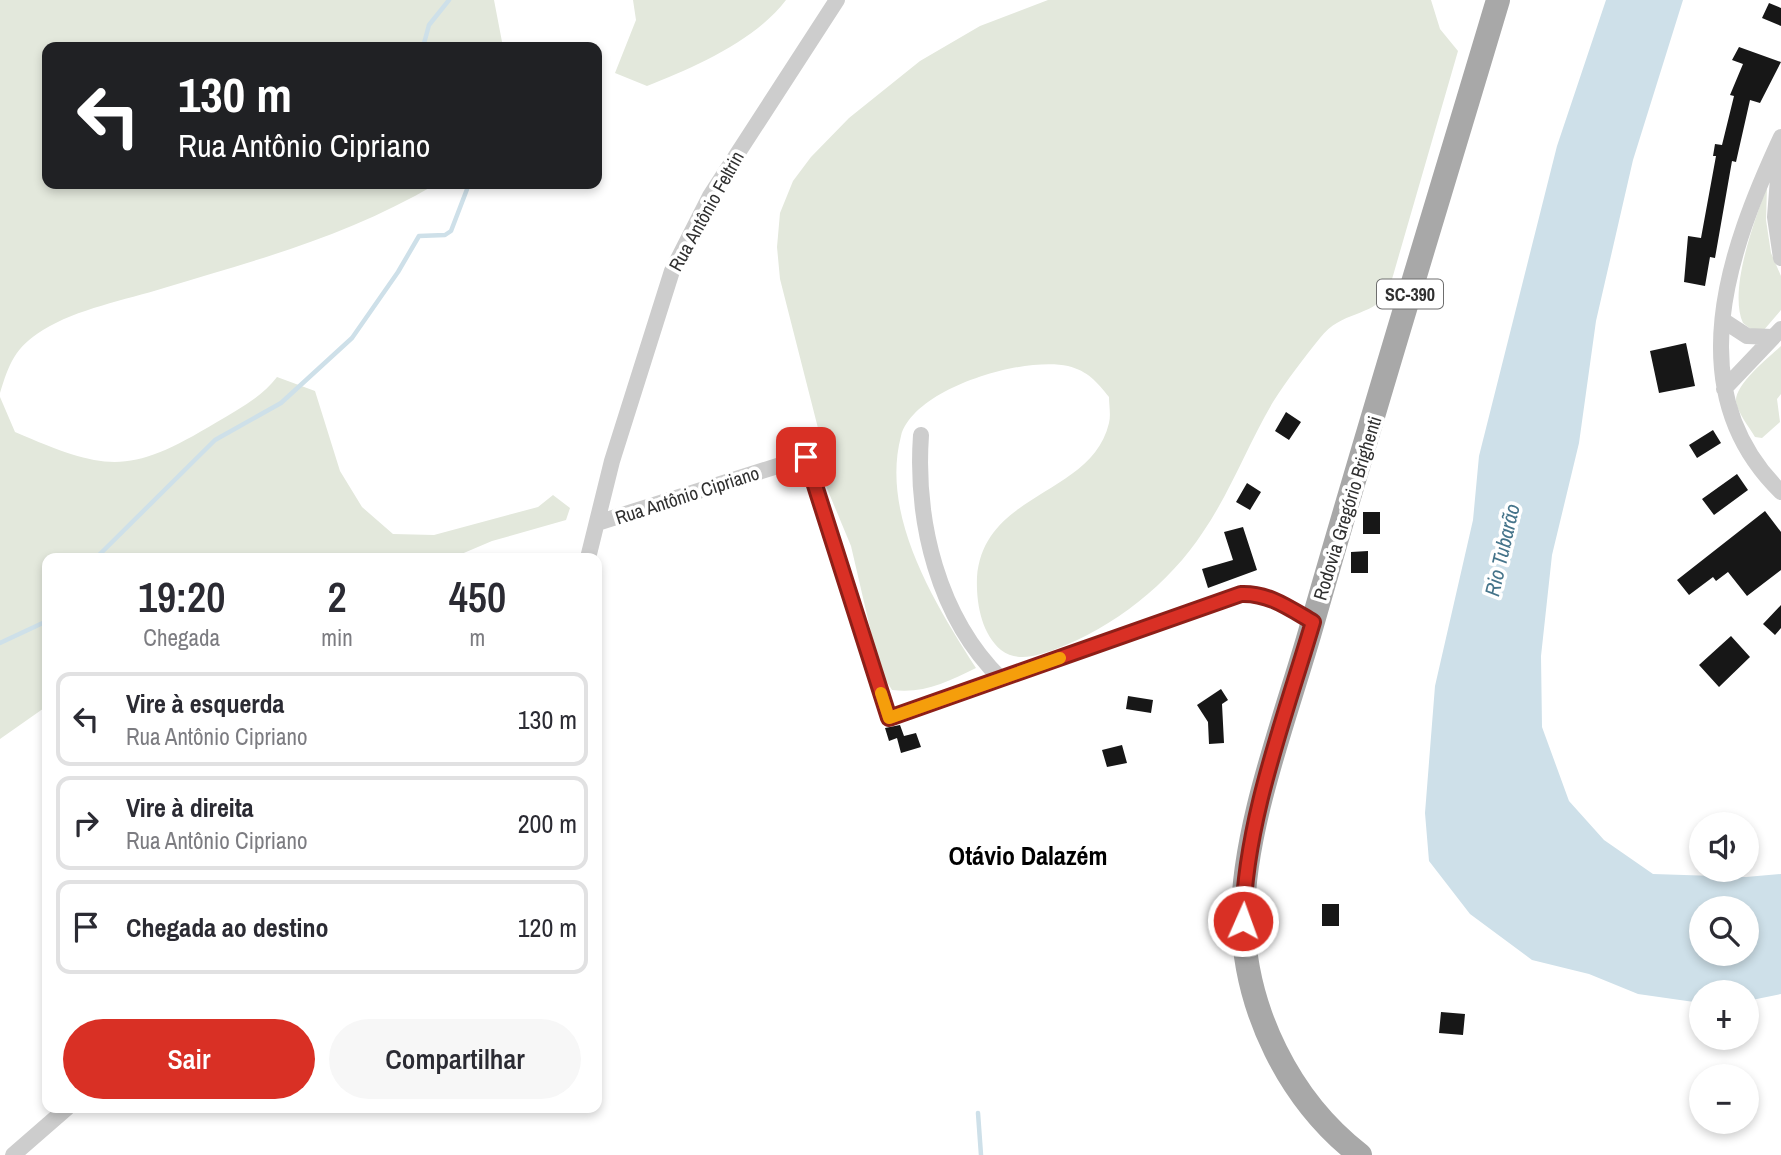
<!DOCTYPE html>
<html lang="pt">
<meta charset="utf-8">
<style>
body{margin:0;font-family:"Archivo Narrow",sans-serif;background:#f7f7f7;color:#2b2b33;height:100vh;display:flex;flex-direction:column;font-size:26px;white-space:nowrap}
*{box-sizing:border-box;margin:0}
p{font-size:23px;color:#7c7c81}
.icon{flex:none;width:38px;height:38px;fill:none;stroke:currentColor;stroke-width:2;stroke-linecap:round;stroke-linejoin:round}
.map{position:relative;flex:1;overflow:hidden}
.side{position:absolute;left:42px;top:553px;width:560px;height:560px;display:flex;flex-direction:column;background:#fff;border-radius:14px;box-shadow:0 4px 10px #0003}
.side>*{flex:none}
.guide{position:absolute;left:42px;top:42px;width:560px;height:147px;border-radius:14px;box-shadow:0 4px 10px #0003;background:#202124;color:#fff;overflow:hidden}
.buttons{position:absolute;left:1689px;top:812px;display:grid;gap:14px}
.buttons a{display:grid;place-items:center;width:70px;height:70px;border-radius:50%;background:#fff;box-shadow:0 4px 10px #0003;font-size:35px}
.pin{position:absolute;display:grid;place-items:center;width:60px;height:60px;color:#fff;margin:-30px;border-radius:14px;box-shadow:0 4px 10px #0006}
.me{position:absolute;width:77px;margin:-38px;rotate:2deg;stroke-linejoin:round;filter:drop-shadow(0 0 5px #0008)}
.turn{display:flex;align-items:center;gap:24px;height:147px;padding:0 21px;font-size:32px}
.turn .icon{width:91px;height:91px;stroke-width:2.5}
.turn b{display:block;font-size:49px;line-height:60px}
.eta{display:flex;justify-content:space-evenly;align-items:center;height:119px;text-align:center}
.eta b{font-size:42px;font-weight:600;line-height:49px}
.primary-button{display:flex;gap:14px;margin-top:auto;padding:14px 21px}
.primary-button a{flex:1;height:80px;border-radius:42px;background:#d93025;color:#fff;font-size:28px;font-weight:600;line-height:80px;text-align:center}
.primary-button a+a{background:#f7f7f7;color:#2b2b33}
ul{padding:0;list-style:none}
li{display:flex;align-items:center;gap:21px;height:94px;margin:0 14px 10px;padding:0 7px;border:4px solid #e1e1e2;border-radius:14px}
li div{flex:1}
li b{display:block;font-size:26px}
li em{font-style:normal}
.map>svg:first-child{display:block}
.green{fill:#e3e8dc}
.water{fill:#cee0e9;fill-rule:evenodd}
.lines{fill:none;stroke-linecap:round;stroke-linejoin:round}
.stream{stroke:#cee0e9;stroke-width:4.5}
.building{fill:#171717}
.street{stroke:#cdcdcd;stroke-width:16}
.primary{stroke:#a8a8a8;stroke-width:24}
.route-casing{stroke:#8d1f18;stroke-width:18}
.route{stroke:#d93025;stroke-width:12}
.slow{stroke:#f59e0b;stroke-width:12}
.labels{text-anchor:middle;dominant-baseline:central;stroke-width:7;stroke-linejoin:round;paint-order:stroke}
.shield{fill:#fff;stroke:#6e6e6e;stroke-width:2}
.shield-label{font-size:18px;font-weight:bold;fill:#303030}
.street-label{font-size:19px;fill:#303030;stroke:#fff}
.water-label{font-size:21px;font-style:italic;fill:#45748a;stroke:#fff}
.district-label{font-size:26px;font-weight:bold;fill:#000;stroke:#fff}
</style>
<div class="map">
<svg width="1781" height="1155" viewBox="0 0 1781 1155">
<rect width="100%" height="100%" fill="#fff"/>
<path class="green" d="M0,0H494L503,47H47V184H436C348,236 260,259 164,288C125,300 77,309 43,330C15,347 9,364 0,393Z
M633,0H786C756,40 693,68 647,86L615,73L636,20Z
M1048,0H1431L1440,29L1458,51L1388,293C1370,318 1342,310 1320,338C1304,358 1287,380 1273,402C1248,444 1231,491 1203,532C1170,583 1113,628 1056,649C1039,655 1018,663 1001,650C981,633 976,602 977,577C984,491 1092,496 1109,423C1111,415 1109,405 1109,397C1097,382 1088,371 1068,366C1024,356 914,388 901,436C880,516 935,604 976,668C947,682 924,694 892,690L880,671L851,546L816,462L820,436L780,279L777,247L780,213L793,181L811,157L849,118L920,61L980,26Z
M1767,187L1766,220L1771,253L1781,276V310L1763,331L1752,330L1743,323C1728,290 1755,219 1767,187Z
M1781,346V394L1777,399L1780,422L1762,438L1755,437C1749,427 1738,413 1736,402C1734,385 1769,357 1781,346Z
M277,377L315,391L340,471L362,507L393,534L434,535L538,507L553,495L570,508L566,520L492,541L452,558H47V706L0,739V397L15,432C108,472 129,475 217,422C237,410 262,397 277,377Z"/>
<path class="water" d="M1606,0H1683L1633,160L1596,321L1579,443L1552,555L1541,656L1542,727L1569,801L1604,840L1653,874L1746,877L1781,874V994L1747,1001L1746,992H1701V1003L1638,994L1589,974L1532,960L1470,914L1429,861L1425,813L1435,686L1473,520L1479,456L1557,146ZM1701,908H1746V954H1701Z"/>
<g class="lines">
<path class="stream" d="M423,47L429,25L449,0
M96,558L215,440L281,403L352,338L398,272L419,236L445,235L451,231L469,184
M0,643L47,621
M978,1113L981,1155"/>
</g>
<path class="building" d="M1769,3L1781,8V26L1762,18Z
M1739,47L1781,62L1760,103L1750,100L1736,162L1732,161L1715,258L1710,257L1705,286L1684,282L1688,236L1701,238L1716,156H1713L1715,144L1722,145L1734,96L1730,95L1743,64L1732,60Z
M1686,343L1695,386L1659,393L1650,351Z
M1286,412L1301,422L1289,440L1275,431Z
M1713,430L1721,443L1697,458L1689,445Z
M1737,474L1748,490L1714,515L1702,499Z
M1247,483L1261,492L1250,510L1236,502Z
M1765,511L1781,532V570L1747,596L1728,572L1716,581L1713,577L1689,595L1677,580Z
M1363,512H1380V534H1363Z
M1243,527L1257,570L1208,588L1202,569L1233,560L1224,532Z
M1368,551V573H1351V552Z
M1781,605V628L1775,635L1763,624Z
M1731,636L1750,657L1719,687L1699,665Z
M1221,689L1228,700L1222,704L1224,743L1209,744L1208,722L1197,705Z
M1128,696L1153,700L1151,713L1126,709Z
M900,725L904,736L916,733L921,747L901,753L897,738L889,741L885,728Z
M1122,745L1127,763L1107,767L1102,750Z
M1322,904H1339V926H1322Z
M1441,1012L1465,1014L1463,1035L1439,1033Z"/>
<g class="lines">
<path class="street" d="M1781,137C1729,249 1677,391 1781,492
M1780,153L1775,217L1781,258
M1724,321L1747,336L1773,337
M1724,389L1781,329
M921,435C915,522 938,617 1001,679
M597,523L806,457L889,718L1241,594C1269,593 1289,608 1313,622
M588,558L612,461L672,271L710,196L837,0
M13,1155L67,1108"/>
<path class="primary" d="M1360,1155C1289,1100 1245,1010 1243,920C1242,831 1285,719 1310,632C1370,421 1435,211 1498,0"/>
</g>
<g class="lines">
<defs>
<path id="route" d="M806,457L889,718L1241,594C1269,593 1289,608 1313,622C1285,717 1245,821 1243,921"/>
</defs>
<use href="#route" class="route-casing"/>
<use href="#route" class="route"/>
<path class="slow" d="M881,693L889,718L1060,658"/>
</g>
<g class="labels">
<rect class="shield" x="1377" y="279.5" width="66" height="29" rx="5"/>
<g class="shield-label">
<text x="1410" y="294">SC-390</text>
</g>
<g class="street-label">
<text transform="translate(706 211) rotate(-61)">Rua Antônio Feltrin</text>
<text transform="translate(687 495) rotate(-18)">Rua Antônio Cipriano</text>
<text transform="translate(1347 508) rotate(-73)">Rodovia Gregório Brighenti</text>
</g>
<g class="water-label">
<text transform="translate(1502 550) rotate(-77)">Rio Tubarão</text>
</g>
<g class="district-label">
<text x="1028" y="855">Otávio Dalazém</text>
</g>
</g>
</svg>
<div class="buttons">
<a><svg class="icon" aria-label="sound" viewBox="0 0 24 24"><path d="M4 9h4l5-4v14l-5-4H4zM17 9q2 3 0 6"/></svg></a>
<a><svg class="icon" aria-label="search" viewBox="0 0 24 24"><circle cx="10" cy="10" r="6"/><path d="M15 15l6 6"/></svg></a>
<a>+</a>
<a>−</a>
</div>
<div class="pin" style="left:806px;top:457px;background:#d93025"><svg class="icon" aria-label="arrive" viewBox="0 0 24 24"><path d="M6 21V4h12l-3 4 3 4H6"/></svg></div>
<svg class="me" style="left:1243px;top:921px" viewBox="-20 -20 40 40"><circle r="17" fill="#d93025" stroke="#fff" stroke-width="3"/><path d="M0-11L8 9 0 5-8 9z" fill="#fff"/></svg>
<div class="guide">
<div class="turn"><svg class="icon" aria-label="left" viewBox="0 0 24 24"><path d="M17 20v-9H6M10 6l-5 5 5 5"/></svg><div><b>130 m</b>Rua Antônio Cipriano</div></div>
</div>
<section class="side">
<div class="eta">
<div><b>19:20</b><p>Chegada</p></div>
<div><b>2</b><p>min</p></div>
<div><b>450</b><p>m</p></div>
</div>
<ul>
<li><svg class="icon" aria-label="left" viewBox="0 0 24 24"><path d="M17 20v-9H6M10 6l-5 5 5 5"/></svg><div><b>Vire à esquerda</b><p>Rua Antônio Cipriano</p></div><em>130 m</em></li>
<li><svg class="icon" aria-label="right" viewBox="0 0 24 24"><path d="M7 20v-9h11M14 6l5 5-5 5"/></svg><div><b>Vire à direita</b><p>Rua Antônio Cipriano</p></div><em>200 m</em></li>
<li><svg class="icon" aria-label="arrive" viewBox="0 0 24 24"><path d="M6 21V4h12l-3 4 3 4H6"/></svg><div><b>Chegada ao destino</b></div><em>120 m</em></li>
</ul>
<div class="primary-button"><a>Sair</a><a>Compartilhar</a></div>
</section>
</div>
